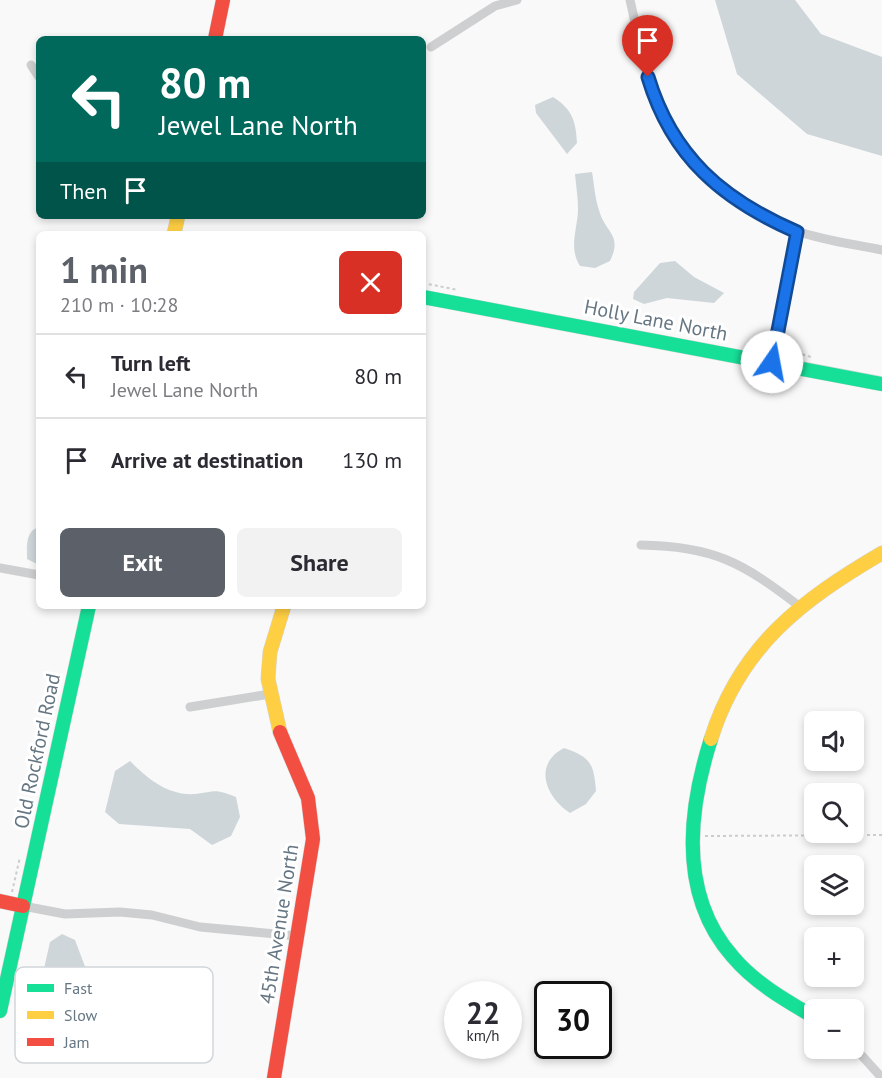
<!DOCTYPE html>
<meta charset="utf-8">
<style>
body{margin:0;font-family:"PT Sans",sans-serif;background:#f2f2f3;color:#2b2b33;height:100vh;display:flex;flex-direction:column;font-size:22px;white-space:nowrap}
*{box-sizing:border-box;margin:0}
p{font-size:20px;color:#7c7c81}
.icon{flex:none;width:33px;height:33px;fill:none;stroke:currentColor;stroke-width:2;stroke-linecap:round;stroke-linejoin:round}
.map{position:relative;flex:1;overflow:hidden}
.side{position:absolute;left:36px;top:231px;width:390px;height:378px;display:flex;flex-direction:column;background:#fff;border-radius:9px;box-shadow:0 3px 9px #0003}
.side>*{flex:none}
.banner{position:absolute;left:36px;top:36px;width:390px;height:183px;border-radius:9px;box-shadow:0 3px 9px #0003;background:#00695c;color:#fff;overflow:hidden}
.fabs{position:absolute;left:804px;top:711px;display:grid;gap:12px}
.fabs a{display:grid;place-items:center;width:60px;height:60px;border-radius:9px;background:#fff;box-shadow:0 3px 9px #0003;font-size:30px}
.speed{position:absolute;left:444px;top:981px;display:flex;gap:12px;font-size:30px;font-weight:700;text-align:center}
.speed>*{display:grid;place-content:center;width:78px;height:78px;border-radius:50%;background:#fff;box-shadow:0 3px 9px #0003;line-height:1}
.speed small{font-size:15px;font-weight:400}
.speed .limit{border:3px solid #111;border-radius:9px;background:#fff;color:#111}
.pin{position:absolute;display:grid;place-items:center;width:51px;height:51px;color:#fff;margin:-62px -26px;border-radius:50% 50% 50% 0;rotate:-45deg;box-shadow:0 0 6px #0007}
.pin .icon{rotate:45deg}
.me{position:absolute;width:66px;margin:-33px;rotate:12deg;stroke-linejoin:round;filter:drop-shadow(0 0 4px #0008)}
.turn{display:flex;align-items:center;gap:21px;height:126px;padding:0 24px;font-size:27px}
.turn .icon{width:78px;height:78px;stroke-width:2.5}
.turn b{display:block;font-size:42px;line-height:51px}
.then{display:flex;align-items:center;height:57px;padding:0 24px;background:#0003;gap:12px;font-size:22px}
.round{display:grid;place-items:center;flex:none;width:63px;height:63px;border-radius:9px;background:#f2f2f3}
.overview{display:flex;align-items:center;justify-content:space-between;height:102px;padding:0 24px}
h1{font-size:36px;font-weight:600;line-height:45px;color:#5c6169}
.cta{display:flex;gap:12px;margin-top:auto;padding:12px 24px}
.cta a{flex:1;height:69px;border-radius:9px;background:#5c6169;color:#fff;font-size:24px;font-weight:600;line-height:69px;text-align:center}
.cta a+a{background:#f2f2f3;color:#2b2b33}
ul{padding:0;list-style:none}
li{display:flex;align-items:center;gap:18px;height:84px;padding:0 24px;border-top:2px solid #e1e1e2}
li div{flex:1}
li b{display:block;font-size:22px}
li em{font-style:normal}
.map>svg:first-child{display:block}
.water{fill:#ced6d9}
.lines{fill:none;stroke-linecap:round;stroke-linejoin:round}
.fast-casing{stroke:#d5d6d7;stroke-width:15}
.slow-casing{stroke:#d5d6d7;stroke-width:15}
.jam-casing{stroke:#d5d6d7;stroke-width:15}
.path{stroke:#cbcccd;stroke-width:2;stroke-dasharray:3 3;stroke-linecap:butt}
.street{stroke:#cecfd0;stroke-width:9}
.fast{stroke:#16e098;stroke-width:14}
.slow{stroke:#ffcf43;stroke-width:14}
.jam{stroke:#f24e42;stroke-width:14}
.route-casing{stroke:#114b97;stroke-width:15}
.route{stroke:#1a73e8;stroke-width:10}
.labels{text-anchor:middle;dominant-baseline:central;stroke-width:6;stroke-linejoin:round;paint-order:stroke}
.street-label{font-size:20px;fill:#657683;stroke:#fff}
.key{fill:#fff;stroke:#d1d6da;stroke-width:1.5}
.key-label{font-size:16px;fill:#657683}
</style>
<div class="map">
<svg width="882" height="1078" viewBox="0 0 882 1078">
<rect width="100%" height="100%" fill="#f9f9f9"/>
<path class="water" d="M715,0H795L821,34L882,57V156L807,134L737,74Z
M553,97C572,109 576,121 577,143L567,154L536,113L535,105Z
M592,172C594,184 595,198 599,210C605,233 623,234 610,261L595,268L580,266C568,247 578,228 578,209C578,197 576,186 575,174Z
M675,261L694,277L724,293L714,303L667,298L644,304L633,299L634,292L660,263Z
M39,527V565L27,559C27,547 25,531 39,527Z
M564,748C590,757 594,763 596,791L586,804L570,813C545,797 533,764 564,748Z
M130,761C147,778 168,796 195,794C216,792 213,788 236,797L240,817L231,836L212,845L190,829L119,824L105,812L115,771Z
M62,934L75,940L89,977L112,988C126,1032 90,1044 53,1031C46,1028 39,1021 33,1017L50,942Z"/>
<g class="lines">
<defs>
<path id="fast" d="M423,297L882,384
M711,739C688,811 679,896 733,957C755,983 785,1000 814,1017
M0,1011L89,606"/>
<path id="slow" d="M174,234L178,216
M280,732L268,679L270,652L284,606
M711,739C740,646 802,600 882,553"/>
<path id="jam" d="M215,39L223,0
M0,901L23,906
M274,1078L313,839L308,798L280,732"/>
</defs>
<use href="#fast" class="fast-casing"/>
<use href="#slow" class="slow-casing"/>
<use href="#jam" class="jam-casing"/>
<path class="path" d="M423,283L458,290
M747,345H765
M785,349L811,357
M705,836L882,835
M12,892L20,857"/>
<path class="street" d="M630,0C637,30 642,60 652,89C675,156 729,209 797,231C824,241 854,244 882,250
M431,47L495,6L517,0
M31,65L39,77
M772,362L797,232
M641,545C714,546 743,563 799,606
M0,568L39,575
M190,707L270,694
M23,906L65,914L120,912L152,915L200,927L298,936
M854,1047L882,1078"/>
<use href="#fast" class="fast"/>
<use href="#slow" class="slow"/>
<use href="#jam" class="jam"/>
</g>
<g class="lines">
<defs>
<path id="route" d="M648,77C672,157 723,200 797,232L772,362"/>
</defs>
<use href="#route" class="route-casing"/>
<use href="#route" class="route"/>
</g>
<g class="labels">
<g class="street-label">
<text transform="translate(656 320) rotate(11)">Holly Lane North</text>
<text transform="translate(37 751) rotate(-78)">Old Rockford Road</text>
<text transform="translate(279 924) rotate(-81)">45th Avenue North</text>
</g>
</g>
<rect x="15" y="967" width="198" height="96" rx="9" class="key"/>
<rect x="27" y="984" width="27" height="8" fill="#16e098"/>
<rect x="27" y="1011" width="27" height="8" fill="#ffcf43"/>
<rect x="27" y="1038" width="27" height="8" fill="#f24e42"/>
<g class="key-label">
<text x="64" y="994">Fast</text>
<text x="64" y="1021">Slow</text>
<text x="64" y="1048">Jam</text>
</g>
</svg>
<div class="fabs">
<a><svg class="icon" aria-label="sound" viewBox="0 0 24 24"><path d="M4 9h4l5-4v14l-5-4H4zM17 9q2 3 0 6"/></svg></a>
<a><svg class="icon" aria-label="search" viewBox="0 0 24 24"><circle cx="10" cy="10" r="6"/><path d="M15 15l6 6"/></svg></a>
<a><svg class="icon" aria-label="layers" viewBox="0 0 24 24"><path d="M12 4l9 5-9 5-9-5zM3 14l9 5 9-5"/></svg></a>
<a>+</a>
<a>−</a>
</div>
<div class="speed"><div>22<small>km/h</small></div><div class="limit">30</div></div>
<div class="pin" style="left:648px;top:77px;background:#d93025"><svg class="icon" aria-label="arrive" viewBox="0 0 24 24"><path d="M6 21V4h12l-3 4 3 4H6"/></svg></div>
<svg class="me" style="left:772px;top:362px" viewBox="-20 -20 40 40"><circle r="19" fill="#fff"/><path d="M0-13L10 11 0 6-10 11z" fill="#1a73e8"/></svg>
<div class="banner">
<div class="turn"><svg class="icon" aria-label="left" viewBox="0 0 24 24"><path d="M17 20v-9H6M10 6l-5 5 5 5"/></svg><div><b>80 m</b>Jewel Lane North</div></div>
<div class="then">Then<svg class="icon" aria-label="arrive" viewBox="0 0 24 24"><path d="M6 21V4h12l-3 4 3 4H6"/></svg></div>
</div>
<section class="side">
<div class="overview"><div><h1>1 min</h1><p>210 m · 10:28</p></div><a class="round" style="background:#d93025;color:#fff"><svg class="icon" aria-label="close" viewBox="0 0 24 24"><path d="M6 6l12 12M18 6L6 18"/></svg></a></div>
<ul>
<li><svg class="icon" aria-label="left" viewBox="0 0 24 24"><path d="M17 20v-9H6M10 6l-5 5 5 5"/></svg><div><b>Turn left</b><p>Jewel Lane North</p></div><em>80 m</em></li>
<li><svg class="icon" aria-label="arrive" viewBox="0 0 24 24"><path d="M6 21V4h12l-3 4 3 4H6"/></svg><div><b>Arrive at destination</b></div><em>130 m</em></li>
</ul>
<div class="cta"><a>Exit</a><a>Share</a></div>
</section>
</div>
